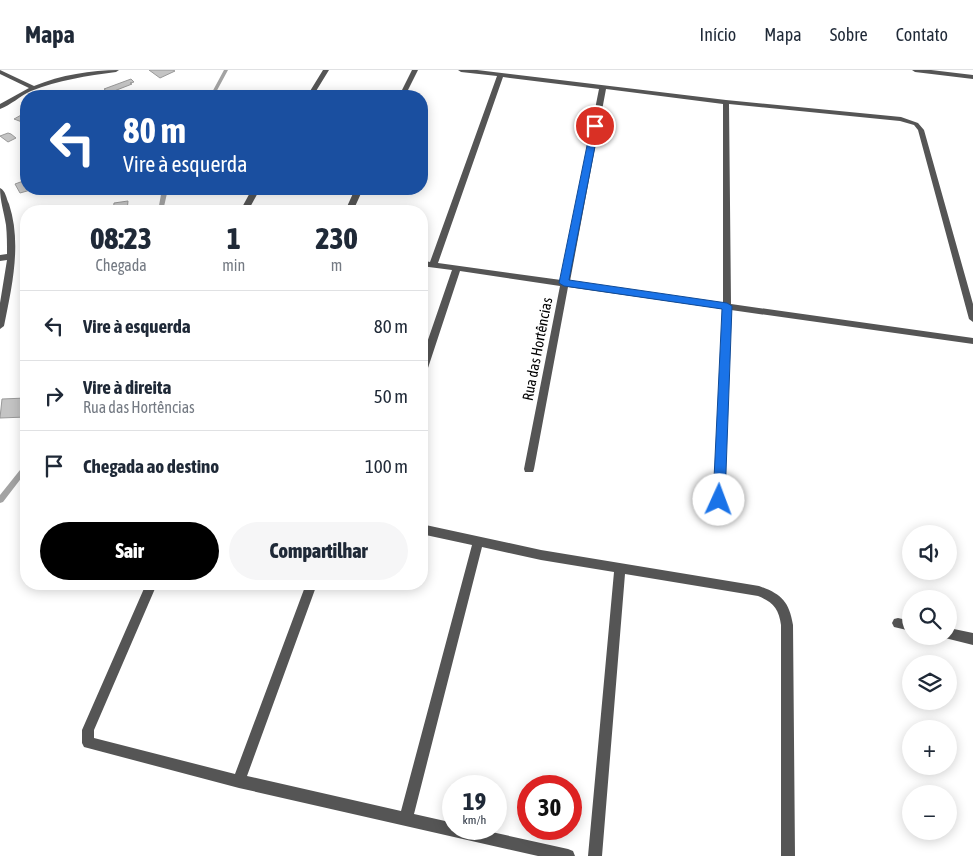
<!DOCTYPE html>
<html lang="pt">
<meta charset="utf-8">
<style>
body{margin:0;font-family:"Asap Condensed",sans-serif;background:#f6f6f7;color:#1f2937;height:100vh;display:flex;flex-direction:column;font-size:19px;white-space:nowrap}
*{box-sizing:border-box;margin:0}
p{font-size:16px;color:#747a83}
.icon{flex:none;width:28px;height:28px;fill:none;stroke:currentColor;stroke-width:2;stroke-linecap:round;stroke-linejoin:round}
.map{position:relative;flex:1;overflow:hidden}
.side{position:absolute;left:20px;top:135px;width:408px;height:385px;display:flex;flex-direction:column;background:#fff;border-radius:20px;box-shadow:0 2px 12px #0003}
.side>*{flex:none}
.guide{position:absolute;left:20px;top:20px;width:408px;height:105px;border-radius:20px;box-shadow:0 2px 12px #0003;background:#1a4fa0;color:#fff;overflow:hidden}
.buttons{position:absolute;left:902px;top:455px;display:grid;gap:10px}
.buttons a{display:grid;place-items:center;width:55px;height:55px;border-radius:50%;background:#fff;box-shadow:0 2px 12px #0003;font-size:25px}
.speed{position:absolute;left:442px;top:705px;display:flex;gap:10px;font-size:25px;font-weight:700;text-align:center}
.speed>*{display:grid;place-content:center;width:65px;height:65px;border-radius:50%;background:#fff;box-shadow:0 2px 12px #0003;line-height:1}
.speed small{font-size:12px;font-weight:400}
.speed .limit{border:8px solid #d22;background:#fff;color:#111}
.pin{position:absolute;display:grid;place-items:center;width:42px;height:42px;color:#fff;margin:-21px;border:2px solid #fff;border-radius:50%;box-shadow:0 1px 5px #0007}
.me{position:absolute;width:55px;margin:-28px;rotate:2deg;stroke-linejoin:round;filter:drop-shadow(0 0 4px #0008)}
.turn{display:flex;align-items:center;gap:18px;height:105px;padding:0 20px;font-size:22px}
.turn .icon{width:65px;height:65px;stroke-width:2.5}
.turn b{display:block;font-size:35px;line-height:42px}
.eta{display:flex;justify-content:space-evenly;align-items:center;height:85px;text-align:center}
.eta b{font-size:30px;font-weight:800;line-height:35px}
.primary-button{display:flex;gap:10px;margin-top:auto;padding:10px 20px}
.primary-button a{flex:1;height:58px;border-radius:30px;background:#000;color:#fff;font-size:20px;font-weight:800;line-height:58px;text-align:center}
.primary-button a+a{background:#f6f6f7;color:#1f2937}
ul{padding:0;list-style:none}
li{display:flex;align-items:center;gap:15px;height:70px;padding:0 20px;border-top:1px solid #e0e1e3}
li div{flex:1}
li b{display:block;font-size:19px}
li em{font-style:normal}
header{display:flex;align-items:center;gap:30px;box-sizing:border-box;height:70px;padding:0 25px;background:#fff;border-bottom:1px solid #e0e1e3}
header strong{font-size:24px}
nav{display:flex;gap:28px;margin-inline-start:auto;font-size:18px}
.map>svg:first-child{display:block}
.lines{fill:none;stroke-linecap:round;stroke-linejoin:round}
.stream{fill:#a3a3a3;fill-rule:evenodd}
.building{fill:#c4c4c4;stroke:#999}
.street{fill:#555;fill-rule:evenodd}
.route{fill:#1a73e8;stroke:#114b97}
.labels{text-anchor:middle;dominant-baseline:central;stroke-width:4;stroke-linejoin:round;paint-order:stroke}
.street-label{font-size:15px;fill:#000;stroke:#fff}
</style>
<header>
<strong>Mapa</strong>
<nav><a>Início</a><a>Mapa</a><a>Sobre</a><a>Contato</a></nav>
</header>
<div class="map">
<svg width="973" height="786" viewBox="0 0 973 786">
<rect width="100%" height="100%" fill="#fff"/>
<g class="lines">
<path class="stream" d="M224,0H228L214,26H210Z
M162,119H168L163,141H158Z
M26,394V402L3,432L0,433V425L24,395Z"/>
</g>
<path class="building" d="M149,0H173L175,1L160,8Z
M131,9L134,12L130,13L132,14L109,23L104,19Z
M23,44L26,45V49L22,52L14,49Z
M8,63L11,64L16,68L8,72L0,66Z
M26,110V119H34L20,123L15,114Z
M128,131L127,141H113L114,133Z
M26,328V347L0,348L2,329Z"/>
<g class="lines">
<path class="street" d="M0,0L34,16C61,5 91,0 119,0L116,2C87,6 58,10 31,21C20,26 11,35 0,39V34L29,18L0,4Z
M323,0H329L313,26H307Z
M412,0H418L405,26H399Z
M458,0H477L726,30L901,47L918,53L924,60L973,234V252L969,249L918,60L914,55L900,51L729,34L731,234L973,268V274L731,240L724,430L723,433L719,434L715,433L714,430L723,239L568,217L534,399L533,402H525L524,399L560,216L460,201L426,304L421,307V290L452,200L421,196V190L430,192L497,6L461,2ZM503,7L599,19L561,210L438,193ZM606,19L723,34V233L570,211Z
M912,0H931L973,5V9L915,2Z
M0,118C6,121 6,128 9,134C22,174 12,216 4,256L0,259V233L7,190L0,191V185L7,184C7,174 7,165 6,155C4,142 0,131 0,118Z
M252,119H260L248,141H240Z
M355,119H363L353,141H345Z
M421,454L541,480L759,516C781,524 789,531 793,555L795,786H781V555C779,539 773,532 758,526L625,504L602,786H588L614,502L541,490L482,477L414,744L454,753V759H478L568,779L573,781L575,786H538L239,718L84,677L82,673V660L146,514H157L94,660V668L235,704L306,514H317L247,706L401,741L472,475L421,464Z
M898,548L911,551V561L894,557L892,553L894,549Z
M949,558L973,563V575L945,568L944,566H949Z"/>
</g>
<path class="route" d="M595,54L599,56L569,210L727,233L732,236L725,430L723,434H715L713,430L722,239L564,216L559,213L591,56Z"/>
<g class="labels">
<g class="street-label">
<text transform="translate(537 279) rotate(-79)">Rua das Hortências</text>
</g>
</g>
</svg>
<div class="buttons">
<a><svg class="icon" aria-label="sound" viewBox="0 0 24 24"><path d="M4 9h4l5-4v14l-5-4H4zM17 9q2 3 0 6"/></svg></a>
<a><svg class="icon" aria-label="search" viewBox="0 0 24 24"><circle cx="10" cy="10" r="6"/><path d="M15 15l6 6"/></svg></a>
<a><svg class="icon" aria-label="layers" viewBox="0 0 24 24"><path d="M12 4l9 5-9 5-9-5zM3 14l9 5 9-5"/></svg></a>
<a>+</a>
<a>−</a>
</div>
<div class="speed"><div>19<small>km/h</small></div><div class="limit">30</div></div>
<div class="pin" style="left:595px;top:56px;background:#d93025"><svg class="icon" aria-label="arrive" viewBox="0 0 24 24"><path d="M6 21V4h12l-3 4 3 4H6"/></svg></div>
<svg class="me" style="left:719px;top:430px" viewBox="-20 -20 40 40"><circle r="19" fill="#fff"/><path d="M0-13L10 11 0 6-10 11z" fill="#1a73e8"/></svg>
<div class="guide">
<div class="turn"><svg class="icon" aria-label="left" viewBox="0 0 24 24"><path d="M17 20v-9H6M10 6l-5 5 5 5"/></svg><div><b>80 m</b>Vire à esquerda</div></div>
</div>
<section class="side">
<div class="eta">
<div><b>08:23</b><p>Chegada</p></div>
<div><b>1</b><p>min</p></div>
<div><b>230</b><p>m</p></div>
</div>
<ul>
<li><svg class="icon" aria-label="left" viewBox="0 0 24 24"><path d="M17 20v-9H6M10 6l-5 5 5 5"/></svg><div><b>Vire à esquerda</b></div><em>80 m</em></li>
<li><svg class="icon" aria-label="right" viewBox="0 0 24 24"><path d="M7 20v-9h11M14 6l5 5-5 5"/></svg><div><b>Vire à direita</b><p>Rua das Hortências</p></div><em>50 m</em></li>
<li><svg class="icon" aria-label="arrive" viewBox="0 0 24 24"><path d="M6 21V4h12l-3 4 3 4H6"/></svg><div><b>Chegada ao destino</b></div><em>100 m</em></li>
</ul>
<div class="primary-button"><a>Sair</a><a>Compartilhar</a></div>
</section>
</div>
